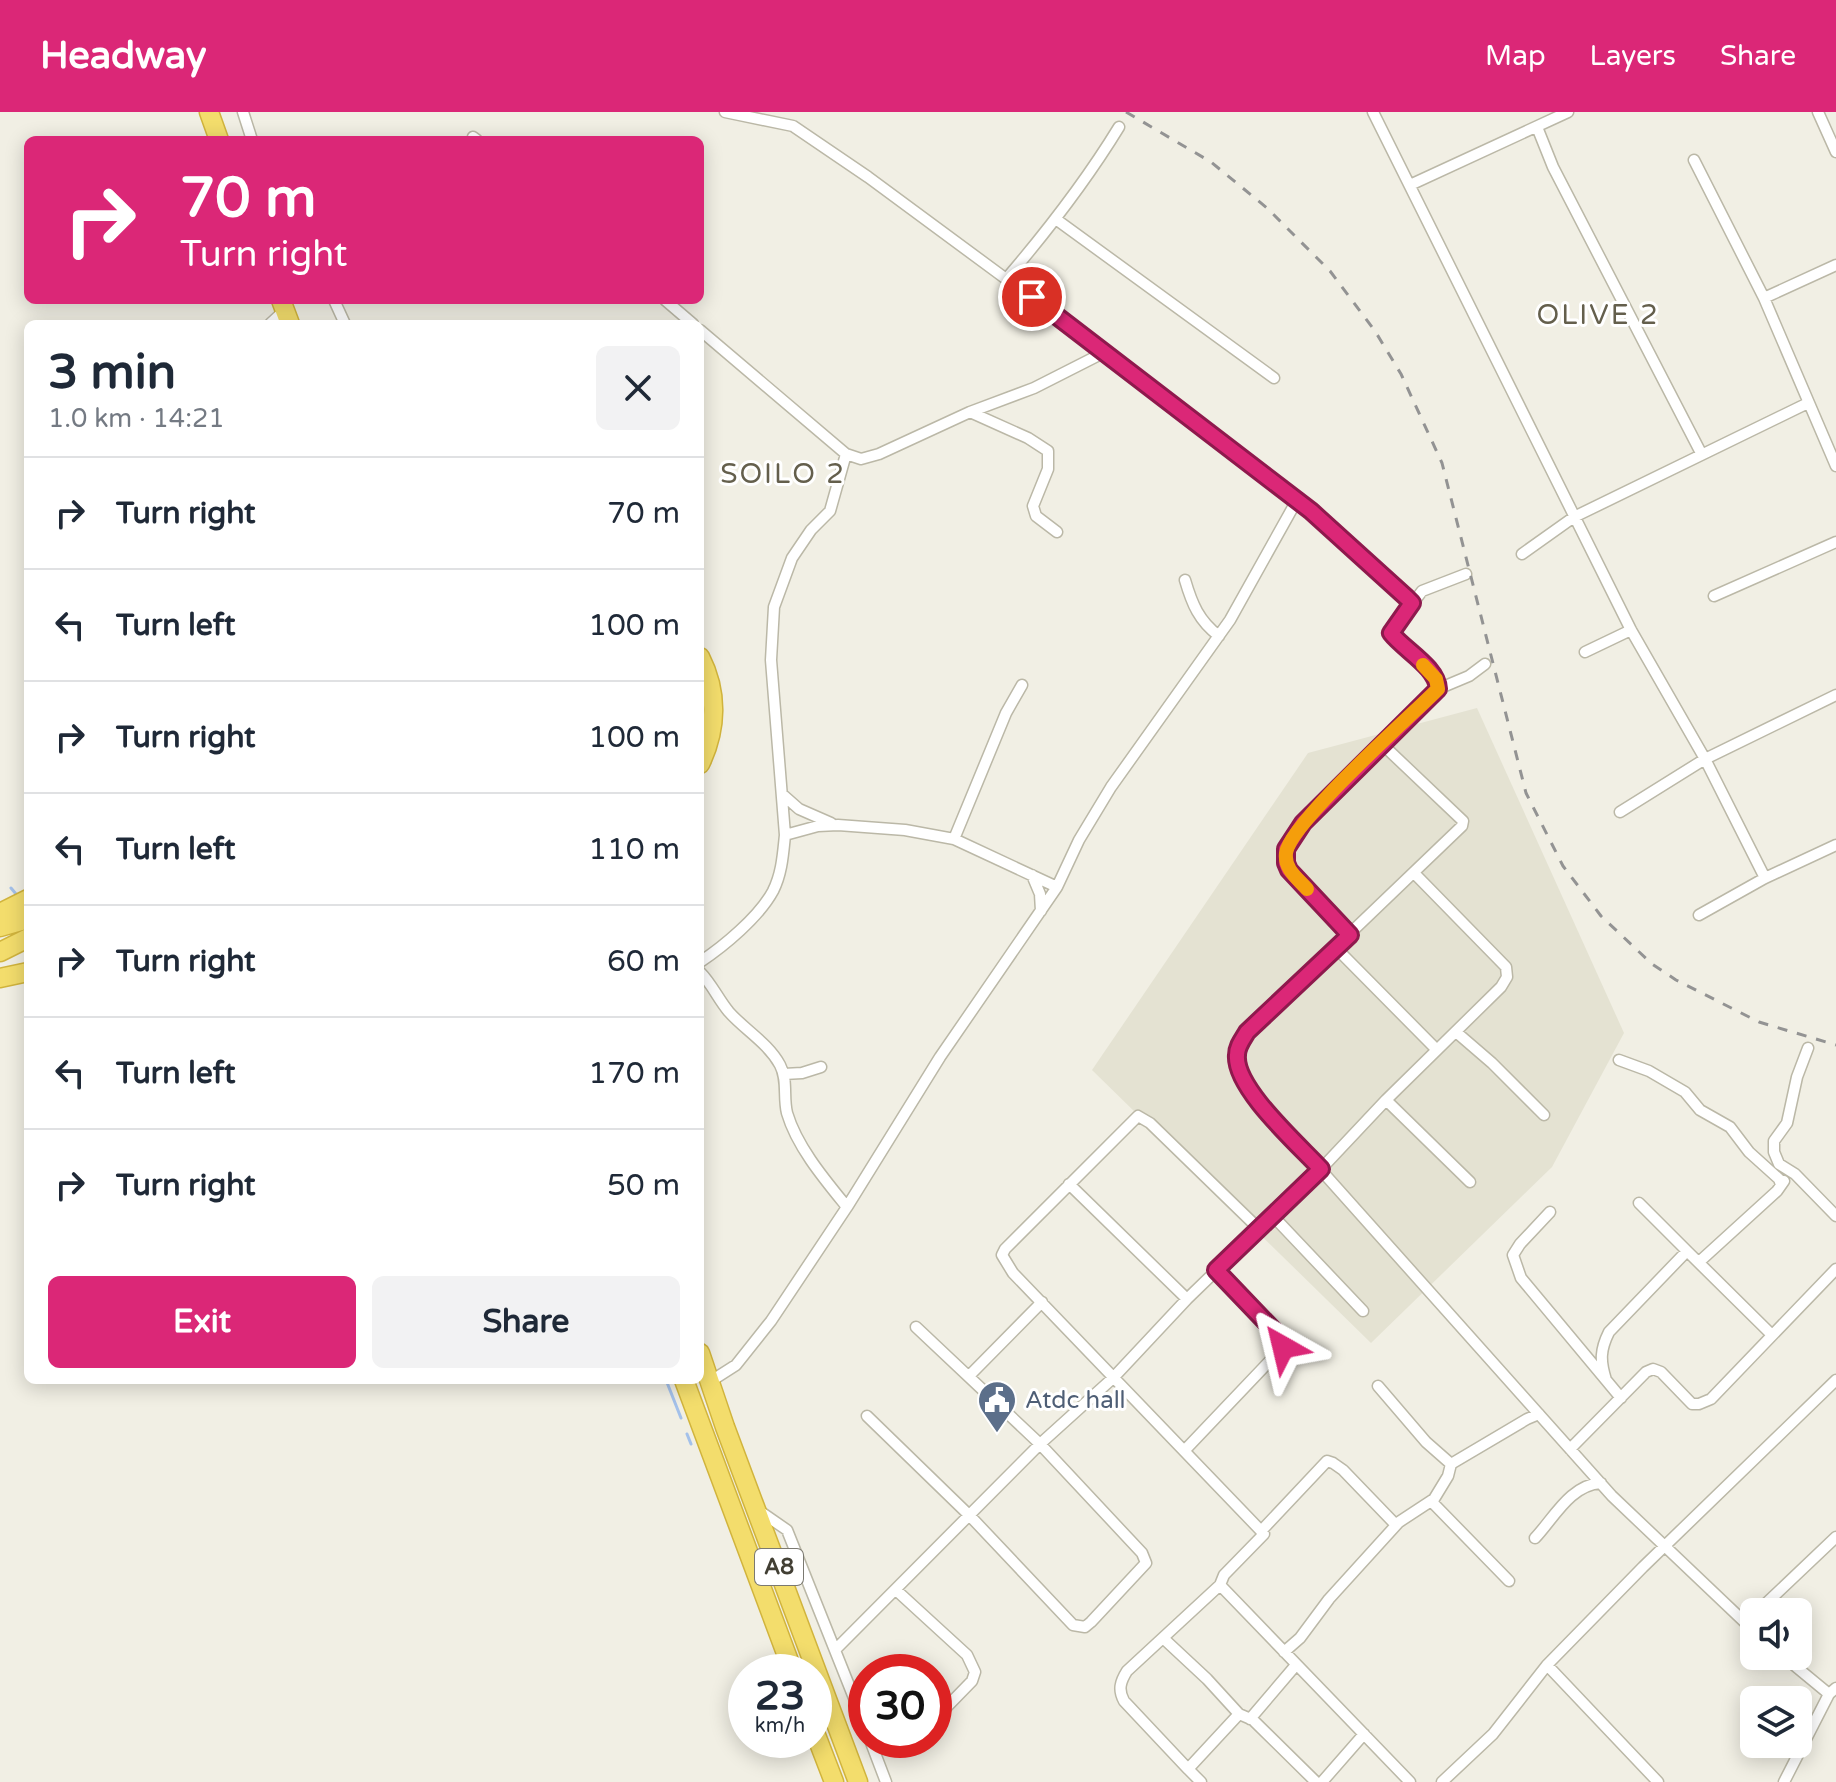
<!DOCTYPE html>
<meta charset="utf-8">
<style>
body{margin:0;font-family:"Varela Round",sans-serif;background:#f2f2f3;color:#1f2937;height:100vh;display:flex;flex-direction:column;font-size:30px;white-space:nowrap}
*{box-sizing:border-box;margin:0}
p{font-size:26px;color:#747a83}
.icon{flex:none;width:44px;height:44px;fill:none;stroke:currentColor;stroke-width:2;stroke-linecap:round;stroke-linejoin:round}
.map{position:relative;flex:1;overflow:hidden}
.details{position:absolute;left:24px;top:208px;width:680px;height:1064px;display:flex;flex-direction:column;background:#fff;border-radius:12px;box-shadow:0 4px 20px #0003}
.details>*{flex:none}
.hud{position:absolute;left:24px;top:24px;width:680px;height:168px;border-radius:12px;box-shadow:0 4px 20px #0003;background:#db2777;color:#fff;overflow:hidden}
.fabs{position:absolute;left:1740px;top:1486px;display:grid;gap:16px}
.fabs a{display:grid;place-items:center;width:72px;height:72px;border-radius:12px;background:#fff;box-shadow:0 4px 20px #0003;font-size:40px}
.speed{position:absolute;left:728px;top:1542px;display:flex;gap:16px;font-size:40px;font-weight:700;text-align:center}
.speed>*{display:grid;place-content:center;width:104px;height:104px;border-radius:50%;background:#fff;box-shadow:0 4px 20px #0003;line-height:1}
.speed small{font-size:20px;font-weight:400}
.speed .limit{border:12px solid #d22;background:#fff;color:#111}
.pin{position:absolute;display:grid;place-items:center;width:68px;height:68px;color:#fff;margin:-34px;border:4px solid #fff;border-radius:50%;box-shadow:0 2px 8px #0007}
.me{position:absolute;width:88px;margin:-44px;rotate:323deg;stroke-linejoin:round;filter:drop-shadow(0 0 6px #0008)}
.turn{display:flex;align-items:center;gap:28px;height:168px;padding:0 24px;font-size:36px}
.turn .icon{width:104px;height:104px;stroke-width:2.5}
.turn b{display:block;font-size:56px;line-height:68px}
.round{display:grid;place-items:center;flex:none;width:84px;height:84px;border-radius:12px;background:#f2f2f3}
.headline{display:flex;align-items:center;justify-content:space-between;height:136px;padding:0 24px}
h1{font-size:48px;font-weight:700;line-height:60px}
.primary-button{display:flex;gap:16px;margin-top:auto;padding:16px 24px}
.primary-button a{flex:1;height:92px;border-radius:12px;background:#db2777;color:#fff;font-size:32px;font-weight:700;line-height:92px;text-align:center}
.primary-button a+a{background:#f2f2f3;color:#1f2937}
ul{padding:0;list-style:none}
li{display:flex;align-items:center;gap:24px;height:112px;padding:0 24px;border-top:2px solid #e0e1e3}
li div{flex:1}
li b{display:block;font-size:30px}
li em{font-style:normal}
header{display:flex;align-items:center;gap:48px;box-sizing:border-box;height:112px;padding:0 40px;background:#db2777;color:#fff}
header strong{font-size:38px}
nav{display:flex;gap:44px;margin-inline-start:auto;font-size:28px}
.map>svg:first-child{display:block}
.residential{fill:#e4e2d2}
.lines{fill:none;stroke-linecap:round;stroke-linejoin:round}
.stream{stroke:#a4c1ea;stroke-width:3}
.street-casing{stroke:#bbb8a7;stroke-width:13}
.highway-casing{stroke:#d1b43d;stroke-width:21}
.street{stroke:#fff;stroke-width:10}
.highway{stroke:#f3dd6c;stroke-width:18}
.rail{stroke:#939393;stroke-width:3;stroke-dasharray:10 10;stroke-linecap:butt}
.route-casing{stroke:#8e194d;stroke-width:20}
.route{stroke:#db2777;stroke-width:14}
.slow{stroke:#f59e0b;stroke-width:14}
.labels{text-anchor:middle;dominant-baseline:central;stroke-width:6;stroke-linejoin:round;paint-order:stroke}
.shield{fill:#fff;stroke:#7b7971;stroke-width:2}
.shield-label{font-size:22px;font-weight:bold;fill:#423f34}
.service-label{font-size:24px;fill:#4e5e75;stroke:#fff;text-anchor:start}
.quarter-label{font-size:28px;letter-spacing:2px;fill:#645f4c;stroke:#fff}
</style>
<header>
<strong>Headway</strong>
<nav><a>Map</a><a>Layers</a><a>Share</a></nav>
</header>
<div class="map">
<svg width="1836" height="1670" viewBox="0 0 1836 1670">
<rect width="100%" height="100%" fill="#f1efe4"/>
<path class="residential" d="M1477,596L1624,921L1552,1055L1371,1231L1092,958L1308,641Z"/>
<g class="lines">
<path class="stream" d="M11,776L16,782
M666,1268L681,1306
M687,1322L691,1332"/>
<defs>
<path id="street" d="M243,0L252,28
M725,0L793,14L868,65L1105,240L1297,388L1412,491
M1373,0L1631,518L1705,647L1765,766
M1818,0L1836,40
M1537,15L1553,55L1701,341
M473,25L477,28
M1694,48L1764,186L1836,354
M1410,73L1568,0
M1057,108L1274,266
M1007,166C1048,118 1086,69 1119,15
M1764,186L1836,153
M334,188L345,212
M665,188L693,212
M270,212L285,198
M700,218L846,342L861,347L879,342L970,300L1034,276L1105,240
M970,300L1028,326L1048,339V357L1033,394L1036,404L1057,420
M1522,442L1574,405L1808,291
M1185,468C1192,492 1199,509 1219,524
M1714,484L1836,430
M1585,540L1631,518
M1438,577L1433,563L1391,521L1422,479L1466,462
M1382,632L1463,709L1462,714L1247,920C1231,948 1237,957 1253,982L1612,1384L1754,1519
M782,682L799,697L831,711
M1620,700L1705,647L1836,583
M785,723L818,714L838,713L905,718L954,727L1057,775
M954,727L1006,601L1022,573
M1032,763L1040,782L1041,799
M1699,803L1765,766L1836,733
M1350,823L1289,758L1286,751V737L1317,695L1438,577L1469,564L1485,552
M1336,836L1437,938
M700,850C724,834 759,805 773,779C782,761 783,742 785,723L771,548L774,495L792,446L811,418L830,399L846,342
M700,860C712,872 718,887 729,900C745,918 768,931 780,953C788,968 783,985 787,1001C797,1035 825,1068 847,1095
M1456,920L1492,951L1544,1003
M1808,936L1797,965L1787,1011L1774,1029V1040L1779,1052L1795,1062L1836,1104
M1619,948L1649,959L1685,980L1700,998L1730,1015L1749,1040L1779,1067L1781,1073
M784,962L802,961L821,955
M1386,988L1470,1070
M1069,1072L1187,1187
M1639,1091L1687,1139
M1550,1100L1520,1132L1513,1143L1521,1166L1621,1286
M1272,1103L1363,1199
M1699,1150L1777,1079L1784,1069
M969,1264L1042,1190
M1606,1268C1600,1249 1600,1238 1609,1220L1687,1139L1772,1223
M711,1269L736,1253L771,1209L847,1095L940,945L1057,775L1079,728L1111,675L1230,508L1297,388
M1378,1274L1426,1330L1451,1352
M867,1304L970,1404L1073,1513L1085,1515L1091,1510L1146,1451L1142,1441L1040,1332L916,1215
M1570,1337L1646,1260L1653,1257L1661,1260L1692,1292H1699L1711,1287L1836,1157
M1185,1338L1283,1235L1280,1225L1216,1158
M1431,1389L1509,1469
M758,1398L787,1418L866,1616
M1262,1418L1327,1349L1333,1351L1343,1358L1396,1413
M1535,1426C1554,1406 1570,1373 1601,1371
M1220,1473L1410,1670
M896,1478L967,1543L975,1560L972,1569L934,1608
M1757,1500L1836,1425
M1163,1526L1207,1567L1239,1602L1253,1608L1316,1670
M836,1537L1040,1332L1113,1266L1187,1187L1321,1057L1386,988L1501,875L1507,865L1506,855L1414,761
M1284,1540L1300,1526L1329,1487L1399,1410L1434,1387L1448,1364L1451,1352L1527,1307L1539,1302
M1783,1544L1829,1582
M1547,1553L1658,1670
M1239,1602L1188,1657L1124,1589C1118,1578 1120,1570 1127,1559L1220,1473L1224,1463L1264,1422L1013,1161L1002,1143L1005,1137L1138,1004L1150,1011L1258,1116
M1250,1607L1296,1553
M870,1628L886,1670
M1188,1657L1201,1670
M1322,1670L1364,1622
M1442,1670L1493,1622L1547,1553L1643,1455L1836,1268
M1784,1670L1829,1582L1836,1576"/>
<path id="highway" d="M209,0L219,28
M281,188L290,212
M700,545C718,580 717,617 700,652
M0,801L28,787
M0,815L28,807
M0,840L28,826
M0,866L28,860
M700,1241L725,1315L858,1670
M684,1268L793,1560
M814,1618L834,1670"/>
</defs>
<use href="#street" class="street-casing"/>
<use href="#highway" class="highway-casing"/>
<use href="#street" class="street"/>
<use href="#highway" class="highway"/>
<path class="rail" d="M1126,0L1211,50L1267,96L1330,159L1375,219L1401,262L1442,351L1526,681L1563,754L1601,804L1652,852L1676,868L1759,910L1836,933"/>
</g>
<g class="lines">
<defs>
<path id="route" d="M1032,185L1311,399L1407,486L1412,491L1391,521C1404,538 1437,555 1438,577L1303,711L1286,737V751L1289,758L1350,823L1247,920C1243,927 1237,934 1237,943C1234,976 1299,1033 1321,1057L1216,1158L1280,1225L1283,1235"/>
</defs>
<use href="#route" class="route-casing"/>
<use href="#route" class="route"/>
<path class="slow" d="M1307,777C1297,766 1284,757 1286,741C1289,712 1411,604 1438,577L1436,567L1423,553"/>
</g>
<defs>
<symbol id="civic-pin" viewBox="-11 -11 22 30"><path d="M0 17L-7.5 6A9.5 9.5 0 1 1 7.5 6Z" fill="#5c6f8a" stroke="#fff"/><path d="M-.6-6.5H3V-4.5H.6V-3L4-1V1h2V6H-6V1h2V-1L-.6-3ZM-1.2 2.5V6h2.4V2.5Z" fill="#fff"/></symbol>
</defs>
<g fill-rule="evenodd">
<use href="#civic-pin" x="975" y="1266" width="44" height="60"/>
</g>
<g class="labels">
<rect class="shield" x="755" y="1437" width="48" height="36" rx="6"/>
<g class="shield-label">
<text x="779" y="1455">A8</text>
</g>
<g class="service-label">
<text x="1025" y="1288">Atdc hall</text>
</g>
<g class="quarter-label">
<text x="1598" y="203">OLIVE 2</text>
<text x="783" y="362">SOILO 2</text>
</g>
</g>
</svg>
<div class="fabs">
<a><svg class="icon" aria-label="sound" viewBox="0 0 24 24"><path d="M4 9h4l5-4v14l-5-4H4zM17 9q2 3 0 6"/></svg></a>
<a><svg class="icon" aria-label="layers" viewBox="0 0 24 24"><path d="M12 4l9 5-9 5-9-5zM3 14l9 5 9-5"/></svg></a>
</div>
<div class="speed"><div>23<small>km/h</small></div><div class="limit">30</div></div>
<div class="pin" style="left:1032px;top:185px;background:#d93025"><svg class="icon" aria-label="arrive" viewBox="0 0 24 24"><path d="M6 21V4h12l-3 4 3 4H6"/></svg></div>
<svg class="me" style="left:1283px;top:1235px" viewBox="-20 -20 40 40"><path d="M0-17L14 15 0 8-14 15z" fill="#db2777" stroke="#fff" stroke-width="4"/></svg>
<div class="hud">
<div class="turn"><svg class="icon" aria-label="right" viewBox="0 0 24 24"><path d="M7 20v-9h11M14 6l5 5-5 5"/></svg><div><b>70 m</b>Turn right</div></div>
</div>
<section class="details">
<div class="headline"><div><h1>3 min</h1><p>1.0 km · 14:21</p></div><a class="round"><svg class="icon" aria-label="close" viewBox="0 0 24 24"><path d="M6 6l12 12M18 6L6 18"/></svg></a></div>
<ul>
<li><svg class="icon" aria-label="right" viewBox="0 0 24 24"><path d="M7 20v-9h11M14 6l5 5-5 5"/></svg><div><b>Turn right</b></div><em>70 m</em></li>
<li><svg class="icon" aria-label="left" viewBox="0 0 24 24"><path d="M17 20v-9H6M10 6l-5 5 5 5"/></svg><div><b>Turn left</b></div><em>100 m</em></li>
<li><svg class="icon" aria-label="right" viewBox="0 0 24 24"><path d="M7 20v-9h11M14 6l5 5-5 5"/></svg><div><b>Turn right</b></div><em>100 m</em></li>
<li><svg class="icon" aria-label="left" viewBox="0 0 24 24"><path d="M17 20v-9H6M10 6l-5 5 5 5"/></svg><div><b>Turn left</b></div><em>110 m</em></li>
<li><svg class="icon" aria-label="right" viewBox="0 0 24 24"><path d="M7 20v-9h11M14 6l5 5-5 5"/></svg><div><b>Turn right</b></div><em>60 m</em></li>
<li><svg class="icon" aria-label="left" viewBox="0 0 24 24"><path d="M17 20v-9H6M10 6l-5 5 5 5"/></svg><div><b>Turn left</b></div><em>170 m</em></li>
<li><svg class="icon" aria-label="right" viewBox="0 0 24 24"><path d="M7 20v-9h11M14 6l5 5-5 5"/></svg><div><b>Turn right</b></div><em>50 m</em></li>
</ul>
<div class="primary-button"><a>Exit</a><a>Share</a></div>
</section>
</div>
